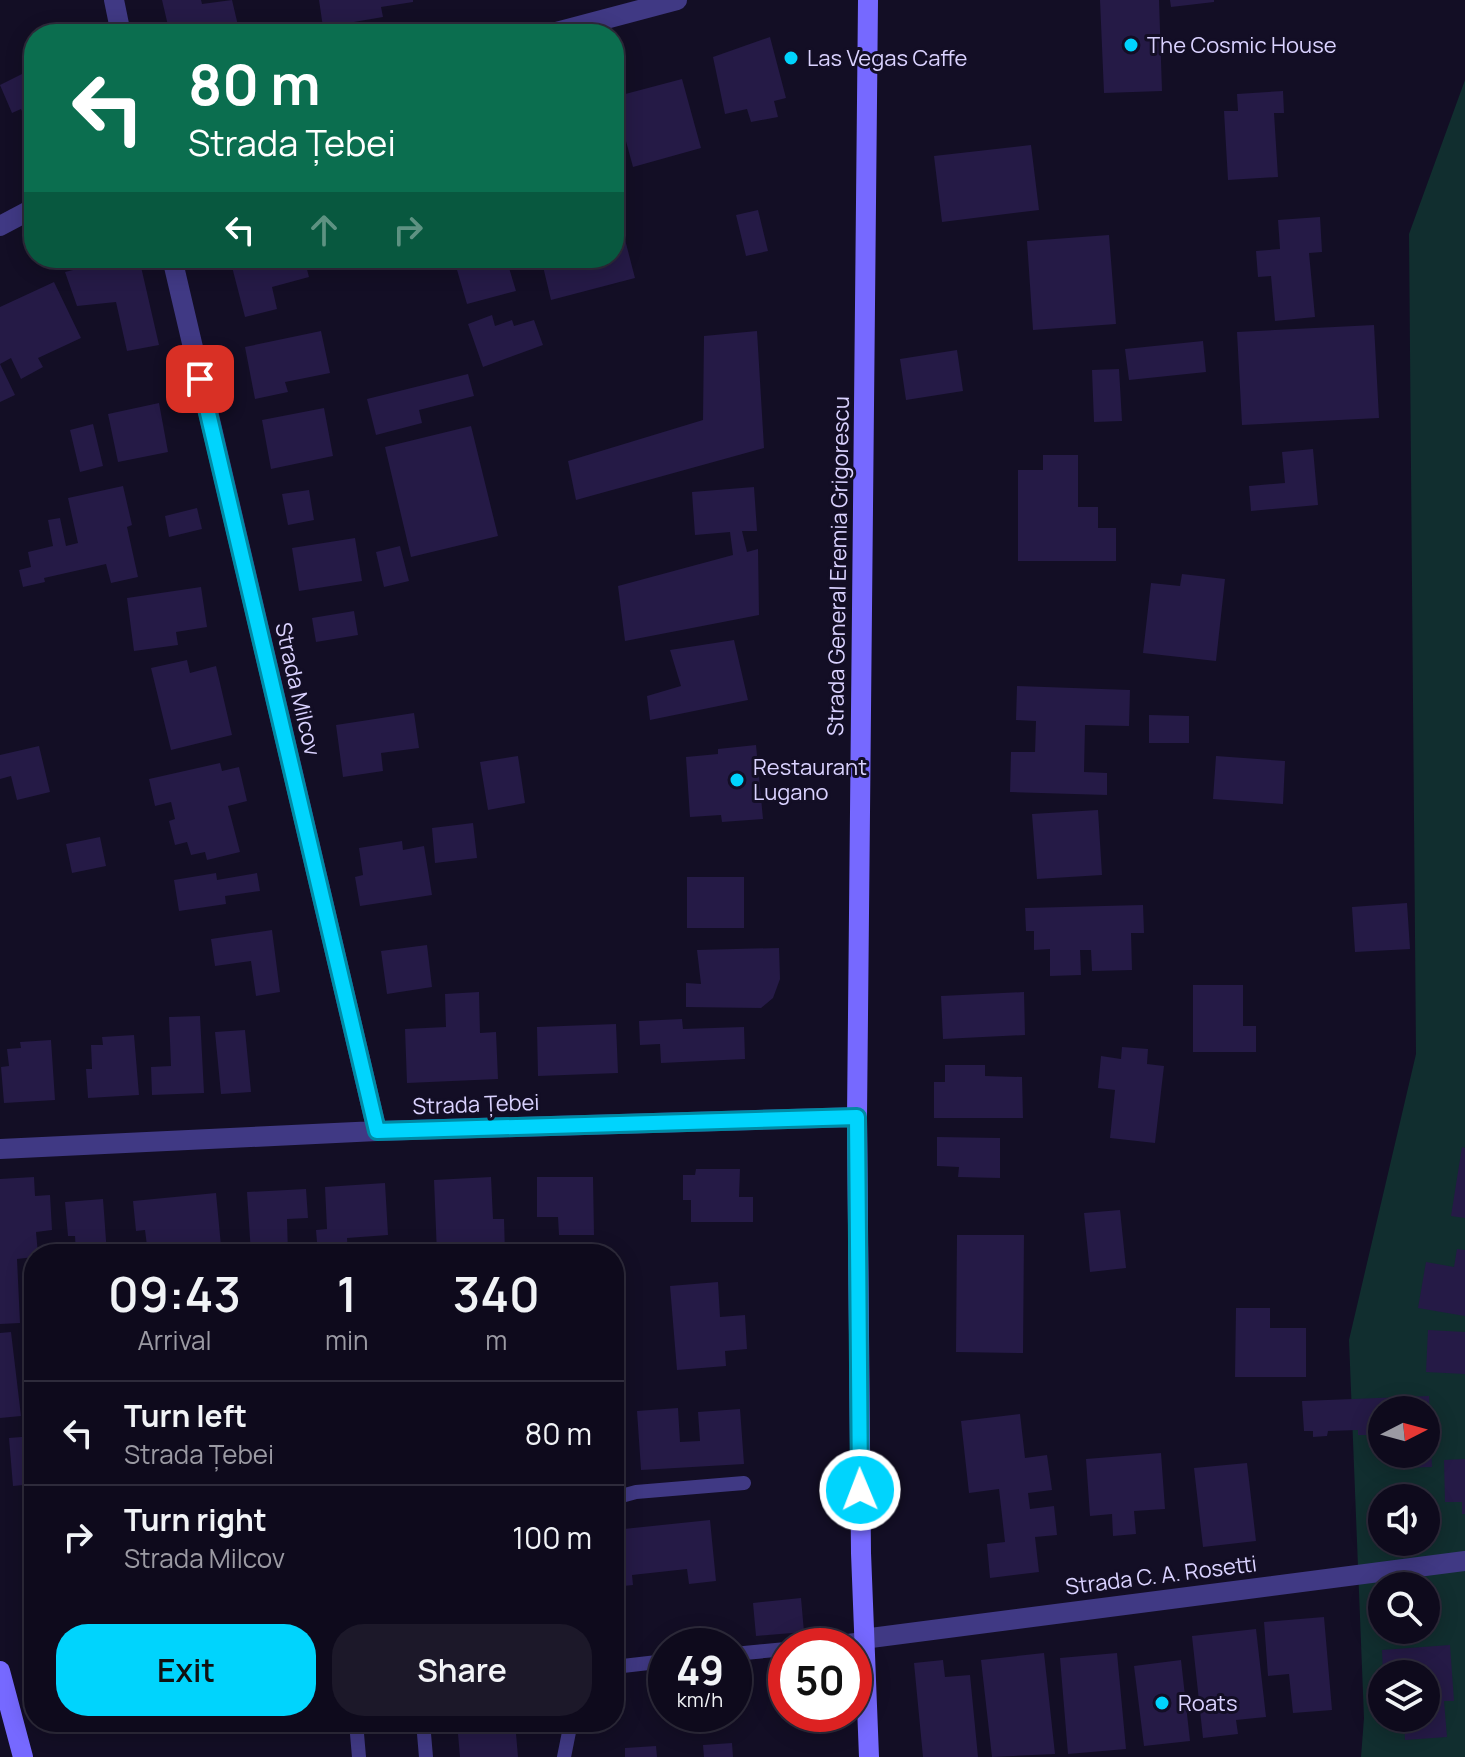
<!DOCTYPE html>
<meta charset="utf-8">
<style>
body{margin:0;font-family:Manrope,sans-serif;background:#1c1829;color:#f1f3f6;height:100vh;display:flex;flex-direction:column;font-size:30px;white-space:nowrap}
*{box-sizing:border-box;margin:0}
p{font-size:26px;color:#9b9aa3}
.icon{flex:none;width:44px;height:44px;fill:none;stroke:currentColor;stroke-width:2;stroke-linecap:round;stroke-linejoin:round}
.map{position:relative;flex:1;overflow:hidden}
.details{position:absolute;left:24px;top:1244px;width:600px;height:488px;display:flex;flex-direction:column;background:#0e0a1c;border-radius:32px;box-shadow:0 4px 20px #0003,0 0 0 2px #2e2b3b}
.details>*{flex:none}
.top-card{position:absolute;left:24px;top:24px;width:600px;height:244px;border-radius:32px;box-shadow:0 4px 20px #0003,0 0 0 2px #2e2b3b;background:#0b6e4f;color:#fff;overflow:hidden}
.needle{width:52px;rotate:84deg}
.tools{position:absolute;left:1368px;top:1396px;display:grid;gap:16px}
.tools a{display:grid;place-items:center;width:72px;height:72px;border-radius:50%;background:#0e0a1c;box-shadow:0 4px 20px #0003,0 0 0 2px #2e2b3b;font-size:40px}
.speed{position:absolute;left:648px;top:1628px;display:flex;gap:16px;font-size:40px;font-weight:700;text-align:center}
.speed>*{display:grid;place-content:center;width:104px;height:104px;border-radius:50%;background:#0e0a1c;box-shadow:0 4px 20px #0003,0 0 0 2px #2e2b3b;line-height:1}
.speed small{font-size:20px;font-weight:400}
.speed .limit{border:12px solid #d22;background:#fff;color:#111}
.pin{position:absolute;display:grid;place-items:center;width:68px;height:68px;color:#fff;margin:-34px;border-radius:16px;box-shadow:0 4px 12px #0006}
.me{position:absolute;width:88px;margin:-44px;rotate:359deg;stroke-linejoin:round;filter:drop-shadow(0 0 6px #0008)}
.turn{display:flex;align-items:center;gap:28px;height:168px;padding:0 32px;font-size:36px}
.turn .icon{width:104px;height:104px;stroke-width:2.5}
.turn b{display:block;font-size:56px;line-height:68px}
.lanes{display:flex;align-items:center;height:76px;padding:0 32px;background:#0003;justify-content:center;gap:40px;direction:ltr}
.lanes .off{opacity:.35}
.eta{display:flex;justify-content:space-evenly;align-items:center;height:136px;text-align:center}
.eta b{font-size:48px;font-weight:600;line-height:56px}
.action{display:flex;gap:16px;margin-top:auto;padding:16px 32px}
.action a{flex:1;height:92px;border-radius:32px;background:#00d4fd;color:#111;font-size:32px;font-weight:600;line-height:92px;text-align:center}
.action a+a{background:#1c1829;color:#f1f3f6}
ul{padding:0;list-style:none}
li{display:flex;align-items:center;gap:24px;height:104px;padding:0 32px;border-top:2px solid #2e2b3b}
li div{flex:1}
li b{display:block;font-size:30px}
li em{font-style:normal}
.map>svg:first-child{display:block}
.green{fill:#112e2f;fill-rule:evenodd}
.building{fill:#251a46}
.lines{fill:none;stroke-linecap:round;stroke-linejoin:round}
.lane{stroke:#403984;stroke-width:14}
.street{stroke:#403984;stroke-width:20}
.secondary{stroke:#7669ff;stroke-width:20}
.route-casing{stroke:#008aa4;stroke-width:20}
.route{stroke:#00d4fd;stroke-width:14}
.poi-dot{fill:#00d4fd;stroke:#130e25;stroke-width:3}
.labels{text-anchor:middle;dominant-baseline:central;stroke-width:6;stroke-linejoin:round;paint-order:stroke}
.poi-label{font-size:22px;fill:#dad2ff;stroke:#130e25;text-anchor:start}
.street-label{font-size:22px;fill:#dad2ff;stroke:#130e25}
</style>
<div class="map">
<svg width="1465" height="1757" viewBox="0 0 1465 1757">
<rect width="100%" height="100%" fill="#130e25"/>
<path class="green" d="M1465,80V1757H1361L1364,1718L1349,1340L1416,1054L1409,234ZM1382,1410H1426V1454H1382ZM1382,1498H1426V1542H1382ZM1382,1586H1426V1630H1382ZM1382,1674H1426V1718H1382Z"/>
<path class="building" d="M162,0H201L202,4L232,0L240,34H170Z
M319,0H413V2L381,7L383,17L348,23L349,30L324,34Z
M1100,0H1159L1162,91L1104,93Z
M1170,0H1214V2L1171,7Z
M770,37L786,98L774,101L778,117L751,122L747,109L725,114L713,57Z
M34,68V126L30,128L21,109L12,113L0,85Z
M682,79L701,148L633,167L614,97Z
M1283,91L1284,113H1274L1278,177L1228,180L1224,111H1238L1237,94Z
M1031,145L1039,210L942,222L934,156Z
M758,210L768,251L746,256L736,215Z
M1320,217L1322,252L1309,253L1315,317L1275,321L1271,276L1258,277L1256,251L1280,249L1278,220Z
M622,228L635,278L551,300L541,258H614V230Z
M1109,235L1116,324L1033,330L1027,241Z
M121,258H139L159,345L127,351L116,302L77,306L65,272Z
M251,258H304L309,277L272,287L277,309L245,317L231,263Z
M476,258H506L516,291L467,304L455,263Z
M54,282L81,338L38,358L43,367L21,379L11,358L0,364V307Z
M492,315L495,326L512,320L514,326L534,320L543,345L483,367L468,324Z
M1374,325L1379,418L1242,425L1237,332Z
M321,331L330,373L285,382L288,392L255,399L245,347Z
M757,331L764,448L576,500L568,461L703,420L704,336Z
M1203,341L1206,372L1129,380L1125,349Z
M957,350L963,391L906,400L900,359Z
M0,364L15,395L0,402Z
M1119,369L1122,421L1094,422L1092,370Z
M468,374L474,396L419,410L422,423L376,435L367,399Z
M159,403L168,452L118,462L108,414Z
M324,408L333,456L271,469L262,420Z
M93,424L103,466L80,472L70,430Z
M471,426L498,536L411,557L385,447Z
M1313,449L1318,505L1251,511L1249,486L1285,483L1282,452Z
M1043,455H1078V507H1098V528H1116V561H1018V470H1043Z
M123,486L132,525L127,527L138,577L111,583L106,564L44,578L45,582L23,587L19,570L31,567L28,552L53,546L48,520L60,518L66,546L78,543L68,498Z
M754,487L757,531H742L747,552L758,549L759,615L625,641L618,586L733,555L730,532L695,535L692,492Z
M309,490L314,520L288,525L282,494Z
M197,508L202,529L169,537L165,516Z
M355,538L362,581L299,591L292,548Z
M400,546L409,581L384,587L376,552Z
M1182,574L1225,579L1216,661L1143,653L1151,583L1180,586Z
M201,587L207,627L176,632L178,645L134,651L127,598Z
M354,611L358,635L316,642L312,618Z
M734,640L748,700L650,720L647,696L681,686L670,650Z
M187,660L190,673L216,666L232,735L171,750L151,668Z
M1017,686L1130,690L1129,726L1085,725L1084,772L1107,773V795L1010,792L1011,752H1035L1036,721L1016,720Z
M414,713L419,748L381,753L383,771L343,777L336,725Z
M1149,715L1189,716V743H1149Z
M756,745L763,819L722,822L721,815L690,817L686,757L718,754V749Z
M39,746L50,792L17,800L11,776L0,779V755Z
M518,756L525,803L488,810L480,762Z
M1216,756L1285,761L1283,804L1213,799Z
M220,763L222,771L239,767L247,801L228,806L240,852L207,860L205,852L191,855L187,842L175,845L169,821L175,819L171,802L155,806L149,779Z
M1098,810L1102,875L1037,879L1032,814Z
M473,823L477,858L435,863L432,828Z
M100,837L106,866L72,873L66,844Z
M402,841L403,850L424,846L432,895L360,906L355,877L363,875L359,848Z
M216,873L217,880L257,873L260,891L225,896L226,904L179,911L174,880Z
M687,877H744V928H687Z
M1407,903L1410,949L1355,952L1352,907Z
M1143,905L1144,933H1131L1132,970L1092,971L1091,950H1080L1081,975L1050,976V949L1034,950V931H1026L1025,908Z
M272,930L280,992L256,996L251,961L215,966L211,939Z
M427,945L432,987L387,994L381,951Z
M779,948L780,979L773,998L761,1008L686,1007V983L701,984L697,950Z
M1193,985H1243V1026H1256V1052H1193Z
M479,992L480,1033L496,1032L498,1079L407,1083L405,1029L446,1027L445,994Z
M1024,992L1025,1035L943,1039L941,996Z
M200,1016L204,1093L152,1095L151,1067L171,1066L169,1017Z
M682,1019L683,1029L744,1027L745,1059L661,1063L660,1044L640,1045L639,1021Z
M616,1024L618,1073L538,1076L537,1027Z
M245,1030L251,1092L221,1094L215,1032Z
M134,1035L139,1095L88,1098L86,1069H92L91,1045H103L102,1037Z
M51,1040L55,1100L4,1103L1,1067L9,1066L7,1049L21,1048L20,1042Z
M1122,1047L1148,1049L1147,1064L1164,1066L1155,1143L1110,1138L1115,1090L1098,1088L1101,1056L1121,1059Z
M945,1065H985V1076L1022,1077L1023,1118H934V1082H945Z
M937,1137L1000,1138V1178L958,1177L959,1167L937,1166Z
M1462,1147L1465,1148V1218L1451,1216Z
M696,1169H740L739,1197H753V1222H691V1200H683V1175H695Z
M34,1177L35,1196L50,1195L52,1230L36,1232L38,1254H34V1257L17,1259L20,1323L0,1324V1179Z
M491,1177L493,1219H504L505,1254H437L434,1180Z
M537,1177H593L594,1235H559L558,1217H537Z
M385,1183L388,1235L347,1238L348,1254H318L316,1230L327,1229L325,1187Z
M306,1189L308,1218L287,1219L288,1254H251L247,1192Z
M216,1193L221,1246L207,1247L208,1254H148L145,1230L136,1231L133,1201Z
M103,1199L107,1254H76L75,1236H68L65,1202Z
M1120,1210L1126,1268L1090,1272L1084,1213Z
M957,1235H1024L1023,1353L956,1352Z
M1457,1249L1465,1250V1316L1418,1308L1426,1262L1454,1267Z
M718,1282L720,1317L745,1315L747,1349L725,1351L726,1366L677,1370L670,1286Z
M1236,1308H1270V1328H1306V1377H1235Z
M1428,1330L1465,1332V1374L1426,1372Z
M11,1332L21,1416L0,1418V1333Z
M1429,1396L1432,1467L1395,1468V1454H1426V1410H1382V1445H1373L1372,1435H1358V1430L1328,1431L1327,1436L1313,1437V1431H1304L1302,1401Z
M678,1408L680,1442L700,1441L698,1412L740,1409L744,1464L641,1470L637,1411Z
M1020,1414L1025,1458L1047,1455L1052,1490L1028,1493L1030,1509L1054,1506L1057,1535L1035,1537L1039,1572L990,1578L987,1544L1005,1542L999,1489L969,1493L961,1421Z
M34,1436V1484L13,1486L9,1438Z
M1161,1453L1165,1509L1134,1511L1136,1534L1113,1536L1112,1514L1090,1516L1086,1459Z
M1465,1459V1514H1462V1502H1445L1444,1460Z
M1247,1463L1256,1541L1203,1547L1194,1468Z
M34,1499V1549H27L25,1500Z
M710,1520L716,1581L689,1584L687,1569L632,1575L633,1585L614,1587V1530Z
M801,1598L804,1632L756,1636L753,1603Z
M1324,1617L1332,1710L1293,1713L1289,1674L1268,1676L1264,1622Z
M1256,1629L1266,1717L1236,1720L1238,1734L1203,1738L1192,1636Z
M1450,1645L1454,1701H1444L1447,1737L1405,1740L1404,1718H1426V1674H1383L1382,1650Z
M1044,1653L1055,1754L992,1757L981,1660Z
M1117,1653L1126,1749L1068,1754L1060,1658Z
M943,1660L945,1677L970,1675L978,1757H923L914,1663Z
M1181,1660L1190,1741L1144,1746L1134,1666Z
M457,1722H515L518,1757H460Z
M732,1743L733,1757H704L703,1745Z
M656,1746L657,1757H625V1748Z"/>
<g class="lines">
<path class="lane" d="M614,1498L636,1492L744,1483
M810,1646L863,1639
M734,1654L786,1649
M614,1667L666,1661
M356,1722L359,1757
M423,1722L426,1757
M564,1757L571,1722"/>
<path class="street" d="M114,0L121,34
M549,34L677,0
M0,226L34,208
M172,258L377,1131
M0,1149L377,1131L857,1117
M863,1639L1465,1561"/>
<path class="secondary" d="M868,0L857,1117L861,1553L869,1757
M0,1671L23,1757"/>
</g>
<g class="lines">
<defs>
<path id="route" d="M200,379L377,1131L857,1117L860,1490"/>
</defs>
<use href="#route" class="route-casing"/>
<use href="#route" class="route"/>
</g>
<g class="poi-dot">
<circle cx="1131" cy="45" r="8"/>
<circle cx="791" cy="58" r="8"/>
<circle cx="737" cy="780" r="8"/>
<circle cx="1162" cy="1703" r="8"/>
</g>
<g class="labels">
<g class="poi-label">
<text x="1147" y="45">The Cosmic House</text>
<text x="807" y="58">Las Vegas Caffe</text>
<text x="753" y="767">Restaurant<tspan x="753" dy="25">Lugano</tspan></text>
<text x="1178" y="1703">Roats</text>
</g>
<g class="street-label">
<text transform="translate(838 566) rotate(-89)">Strada General Eremia Grigorescu</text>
<text transform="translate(298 689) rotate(77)">Strada Milcov</text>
<text transform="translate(476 1104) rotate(-2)">Strada Țebei</text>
<text transform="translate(1161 1575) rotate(-7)">Strada C. A. Rosetti</text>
</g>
</g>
</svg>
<div class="tools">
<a><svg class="needle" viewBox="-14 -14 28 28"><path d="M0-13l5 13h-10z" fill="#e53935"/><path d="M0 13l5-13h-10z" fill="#9b9aa3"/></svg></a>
<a><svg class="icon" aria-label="sound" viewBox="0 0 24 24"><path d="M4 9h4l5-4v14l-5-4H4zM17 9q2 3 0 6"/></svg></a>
<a><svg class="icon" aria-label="search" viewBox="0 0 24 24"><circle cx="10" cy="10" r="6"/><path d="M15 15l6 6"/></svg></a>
<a><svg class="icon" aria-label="layers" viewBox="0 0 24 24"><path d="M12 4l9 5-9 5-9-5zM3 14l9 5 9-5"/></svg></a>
</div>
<div class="speed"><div>49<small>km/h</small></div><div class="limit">50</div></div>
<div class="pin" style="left:200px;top:379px;background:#d93025"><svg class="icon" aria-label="arrive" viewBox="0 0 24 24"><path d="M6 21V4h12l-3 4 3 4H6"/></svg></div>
<svg class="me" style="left:860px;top:1490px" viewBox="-20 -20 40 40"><circle r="17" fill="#00d4fd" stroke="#fff" stroke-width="3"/><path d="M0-11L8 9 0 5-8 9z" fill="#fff"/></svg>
<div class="top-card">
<div class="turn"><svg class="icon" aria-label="left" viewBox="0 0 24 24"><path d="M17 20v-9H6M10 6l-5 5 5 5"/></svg><div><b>80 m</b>Strada Țebei</div></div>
<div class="lanes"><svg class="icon" aria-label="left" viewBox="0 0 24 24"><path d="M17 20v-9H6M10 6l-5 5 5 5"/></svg><svg class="icon off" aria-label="ahead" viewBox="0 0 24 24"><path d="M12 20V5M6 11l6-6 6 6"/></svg><svg class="icon off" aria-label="right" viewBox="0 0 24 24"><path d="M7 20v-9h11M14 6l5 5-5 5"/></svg></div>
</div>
<section class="details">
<div class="eta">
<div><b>09:43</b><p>Arrival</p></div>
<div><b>1</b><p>min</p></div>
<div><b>340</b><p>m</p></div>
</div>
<ul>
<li><svg class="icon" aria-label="left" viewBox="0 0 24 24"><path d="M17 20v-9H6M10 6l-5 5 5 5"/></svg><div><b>Turn left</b><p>Strada Țebei</p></div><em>80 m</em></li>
<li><svg class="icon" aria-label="right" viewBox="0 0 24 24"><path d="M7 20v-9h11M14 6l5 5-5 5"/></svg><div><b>Turn right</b><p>Strada Milcov</p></div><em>100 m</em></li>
</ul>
<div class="action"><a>Exit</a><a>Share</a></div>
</section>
</div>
